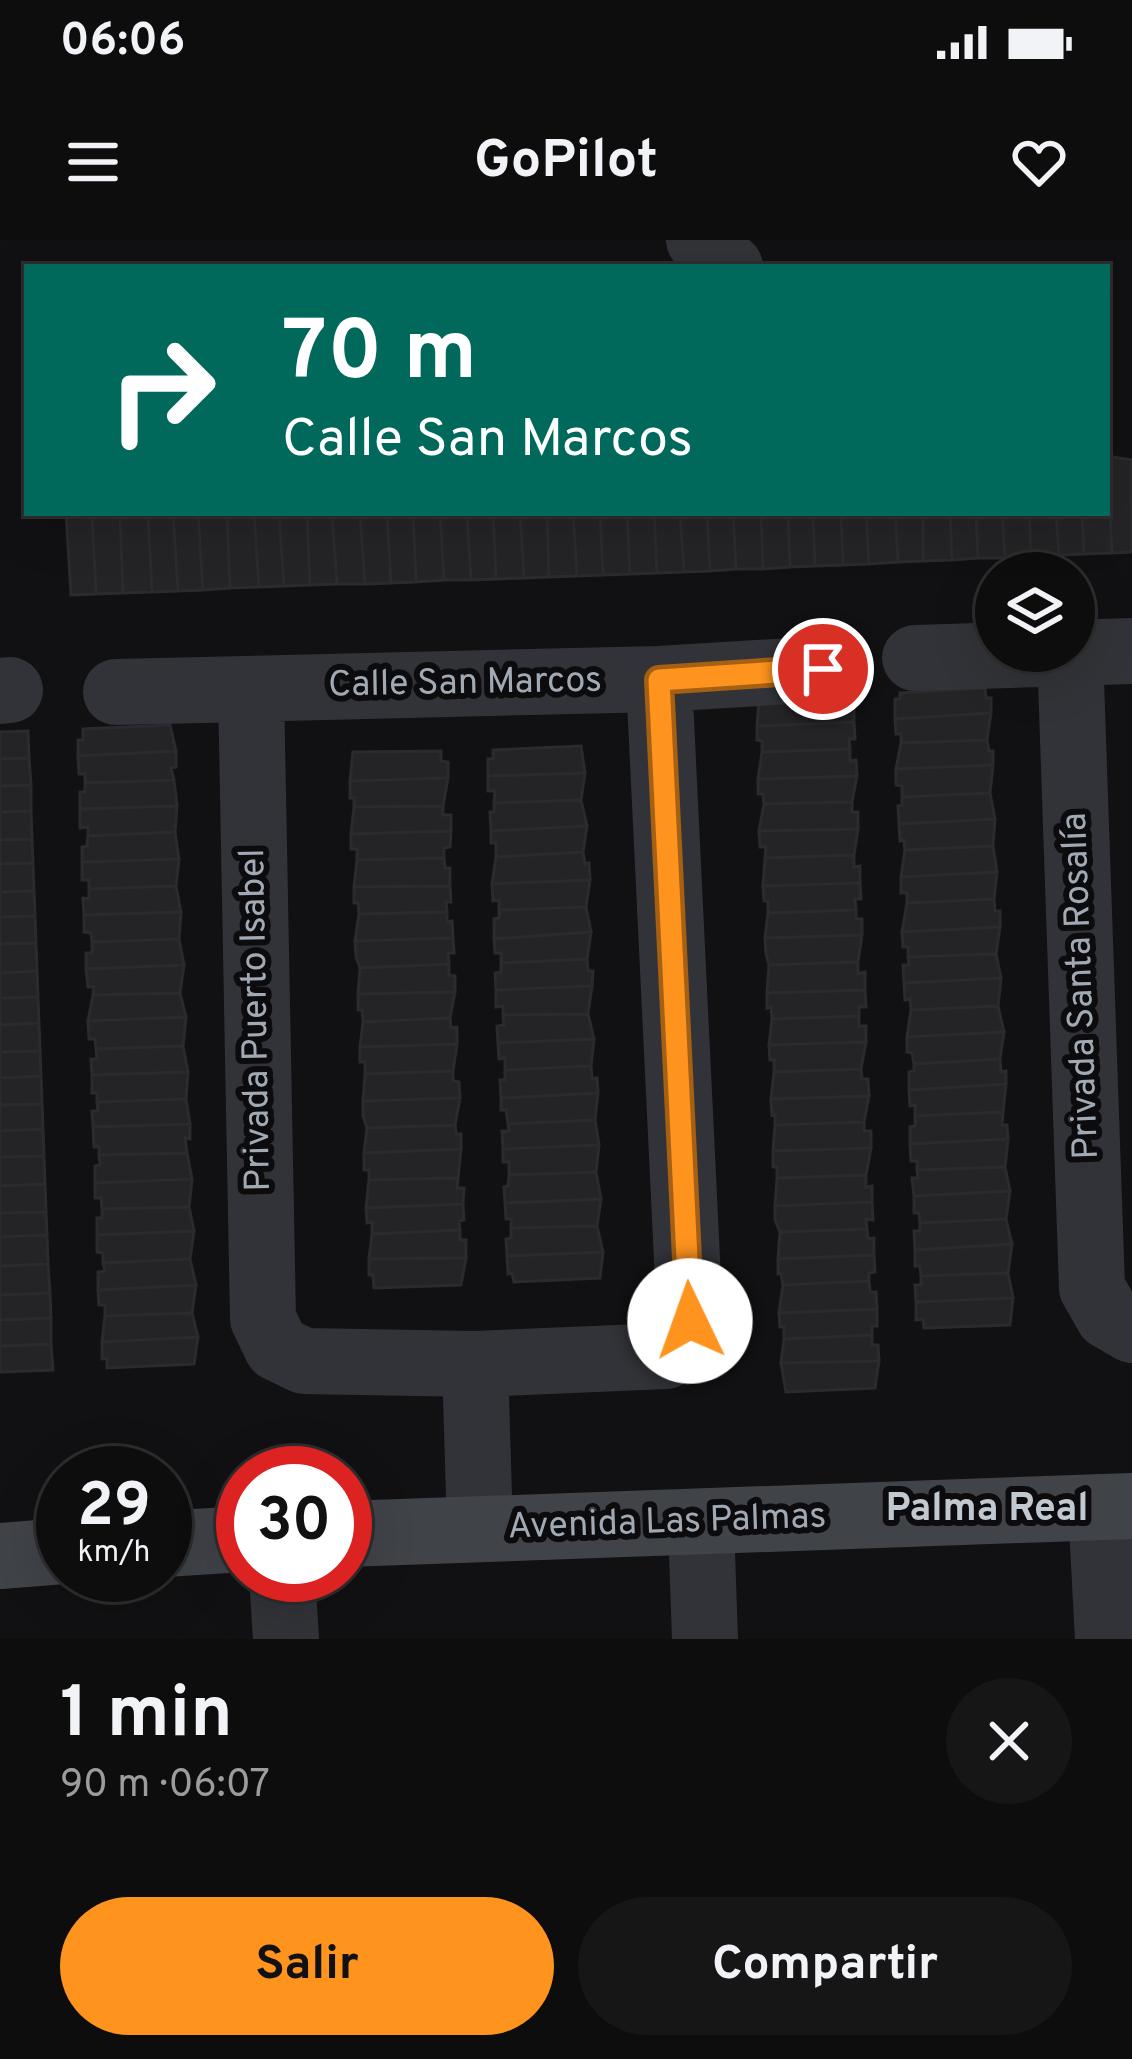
<!DOCTYPE html>
<html lang="es">
<meta charset="utf-8">
<style>
body{margin:0;font-family:Overpass,sans-serif;background:#161617;color:#f1f3f6;height:100vh;display:flex;flex-direction:column;font-size:45px;white-space:nowrap}
*{box-sizing:border-box;margin:0}
p{font-size:39px;color:#9a9c9e}
.icon{flex:none;width:66px;height:66px;fill:none;stroke:currentColor;stroke-width:2;stroke-linecap:round;stroke-linejoin:round}
.map{position:relative;height:1399px;overflow:hidden}
.panel{display:flex;flex-direction:column;background:#0d0d0e;flex:1}
.panel>*{flex:none}
.top-card{position:absolute;left:24px;top:24px;width:1086px;height:252px;border-radius:0px;box-shadow:0 12px 48px #0002,0 0 0 3px #2d2d2e;background:#00695c;color:#fff;overflow:hidden}
.buttons{position:absolute;left:975px;top:312px;display:grid;gap:24px}
.buttons a{display:grid;place-items:center;width:120px;height:120px;border-radius:50%;background:#0d0d0e;box-shadow:0 12px 48px #0002,0 0 0 3px #2d2d2e;font-size:60px}
.speed{position:absolute;left:36px;top:1206px;display:flex;gap:24px;font-size:60px;font-weight:700;text-align:center}
.speed>*{display:grid;place-content:center;width:156px;height:156px;border-radius:50%;background:#0d0d0e;box-shadow:0 12px 48px #0002,0 0 0 3px #2d2d2e;line-height:1}
.speed small{font-size:30px;font-weight:400}
.speed .limit{border:18px solid #d22;background:#fff;color:#111}
.pin{position:absolute;display:grid;place-items:center;width:102px;height:102px;color:#fff;margin:-51px;border:6px solid #fff;border-radius:50%;box-shadow:0 3px 12px #0007}
.me{position:absolute;width:132px;margin:-66px;rotate:357deg;stroke-linejoin:round;filter:drop-shadow(0 0 9px #0008)}
.turn{display:flex;align-items:center;gap:42px;height:252px;padding:0 60px;font-size:54px}
.turn .icon{width:156px;height:156px;stroke-width:2.5}
.turn b{display:block;font-size:84px;line-height:102px}
.round{display:grid;place-items:center;flex:none;width:126px;height:126px;border-radius:63px;background:#161617}
.head{display:flex;align-items:center;justify-content:space-between;height:204px;padding:0 60px}
h1{font-size:72px;font-weight:700;line-height:90px}
.action{display:flex;gap:24px;margin-top:auto;padding:24px 60px}
.action a{flex:1;height:138px;border-radius:72px;background:#fe931d;color:#111;font-size:48px;font-weight:700;line-height:138px;text-align:center}
.action a+a{background:#161617;color:#f1f3f6}
.status{display:flex;justify-content:space-between;align-items:center;height:84px;padding:0 60px;background:#0d0d0e;direction:ltr}
.status svg{height:33px;fill:currentColor}
header{display:flex;justify-content:space-between;align-items:center;height:156px;padding:0 60px;background:#0d0d0e;font-size:54px;font-weight:700}
.map>svg:first-child{display:block}
.building{fill:#242427;stroke:#2b2b2f;stroke-width:3}
.lines{fill:none;stroke-linecap:round;stroke-linejoin:round}
.minor{stroke:#323338;stroke-width:66}
.secondary{stroke:#404348;stroke-width:66}
.route-casing{stroke:#a56013;stroke-width:30}
.route{stroke:#fe931d;stroke-width:21}
.labels{text-anchor:middle;dominant-baseline:central;stroke-width:12;stroke-linejoin:round;paint-order:stroke}
.street-label{font-size:36px;fill:#a1aab4;stroke:#0c0c0e}
.neighbourhood-label{font-size:39px;font-weight:bold;fill:#c2c8d0;stroke:#0c0c0e}
</style>
<div class="status"><b>06:06</b><svg viewBox="0 0 49 12"><path d="M0 12V9h3v3zM5 12V6h3v6zM10 12V3h3v9zM15 12V0h3v12zM26 1h20v11H26zM47 4h2v5h-2z"/></svg></div>
<header><svg class="icon" aria-label="menu" viewBox="0 0 24 24"><path d="M4 6h16M4 12h16M4 18h16"/></svg>GoPilot<svg class="icon" aria-label="heart" viewBox="0 0 24 24"><path d="M12 20l-8-8c-3-5 5-10 8-4 3-6 11-1 8 4z"/></svg></header>
<div class="map">
<svg width="1132" height="1399" viewBox="0 0 1132 1399">
<rect width="100%" height="100%" fill="#111113"/>
<path class="building" d="M1107,216L1132,220V312L1112,313Z
M1107,216L1112,313L1084,314L1082,273H1107Z
M66,273H92L96,354L71,355Z
M92,273H120L123,353L96,354Z
M120,273H148L152,352L123,353Z
M148,273H173L178,351L152,352Z
M173,273H198L203,350L178,351Z
M198,273H227L230,348L203,350Z
M227,273H254L259,347L230,348Z
M254,273H279L284,346L259,347Z
M279,273H307L310,345L284,346Z
M307,273H332L337,344L310,345Z
M332,273H360L365,344H337Z
M360,273H387L391,343L365,344Z
M387,273H413L416,342L391,343Z
M413,273H440L444,340L416,342Z
M440,273H467L471,340H444Z
M467,273H493L496,339L471,340Z
M493,273H520L524,338L496,339Z
M520,273H547L549,337L524,338Z
M547,273H573L577,336L549,337Z
M573,273H600L603,335L577,336Z
M600,273H627L630,334L603,335Z
M627,273H654L657,333L630,334Z
M654,273H680L684,332L657,333Z
M680,273H707L710,331L684,332Z
M707,273H733L736,329L710,331Z
M733,273H761L763,329H736Z
M761,273H788L790,327L763,329Z
M788,273H813L815,326L790,327Z
M813,273H841L843,325L815,326Z
M841,273H866L869,324L843,325Z
M866,273H895L898,322L869,324Z
M895,273H923V321L898,322Z
M923,273H950L952,320L923,321Z
M950,273H976L978,318L952,320Z
M976,273H1002L1005,318H978Z
M1002,273H1029L1031,316L1005,318Z
M1029,273H1056L1059,315L1031,316Z
M1056,273H1082L1084,314L1059,315Z
M985,448L986,458H991V473L895,479V459H900V453Z
M848,456V465L854,464V482L757,486L759,461Z
M991,473L987,500L901,503V494H896L895,479Z
M854,482L855,499H849L850,509L762,512V501L757,500V486Z
M170,485L176,511L78,516V500H83V489Z
M28,491L29,518L0,519V492Z
M987,500L989,511H993V525L896,529L901,503Z
M581,506L585,533L488,536V519H493V510Z
M850,509V521L856,520L857,536L758,539L762,512Z
M176,511V527L171,528L174,540L85,543V534H79L78,516Z
M441,511V521L448,522V538L350,541L353,512Z
M29,518L31,545L0,546V519Z
M993,525L990,553L902,557V546L896,545V529Z
M585,533L581,560L494,563L495,551H488V536Z
M857,536L852,562L764,564L763,554H758V539Z
M448,538L443,566L354,567V558H350V541Z
M174,540L177,566L80,569V552H85V543Z
M31,545V571L0,572V546Z
M990,553L995,579L899,584L898,566L902,565V557Z
M581,560L587,586L491,591L490,572H494V563Z
M852,562V572H858V589L759,591L764,564Z
M177,566L175,592L88,596V587L80,588V569Z
M443,566V575H451V591L351,594L354,567Z
M31,571L32,599L0,600V572Z
M995,579L993,606L905,610L904,600L900,601L899,584Z
M587,586L583,612L496,617V603H491V591Z
M858,589L854,615L765,618L766,607H760L759,591Z
M451,591L450,607L444,608V618L357,620V609H351V594Z
M175,592L179,619L82,622V607L87,606L88,596Z
M32,599L33,623L0,624V600Z
M993,606L997,632L901,637L905,610Z
M583,612L585,624L589,623L590,640L492,644L496,617Z
M854,615V627L860,626V643L763,646L765,618Z
M444,618L445,628H450V646L354,647L357,620Z
M179,619L176,646L89,649V640H82V622Z
M33,623L34,651L0,652V624Z
M997,632L994,659L907,663V653H901V637Z
M590,640L586,667L499,670V660L493,661L492,644Z
M860,643L861,659H855L856,670L768,673V661H764L763,646Z
M176,646L181,672L84,675L83,658L89,659V649Z
M450,646L451,662H446L447,672L359,674L358,663H354V647Z
M34,651L35,676L0,677V652Z
M994,659L995,671H1000V687L902,692L907,663Z
M586,667L591,692L494,699V679L499,678V670Z
M856,670V679H862V695L765,698L768,673Z
M181,672L179,699L92,702L91,693L84,692V675Z
M447,672V682L452,681L453,698L355,701L359,674Z
M35,676L36,703L0,704V677Z
M1000,687L996,714L908,717V707H903L902,692Z
M591,692L587,719L501,723V713H495L494,699Z
M862,695L858,722L769,725L766,714L765,698Z
M453,698L454,713H448L449,724L360,728L356,717L355,701Z
M179,699L184,725L86,729V713H92V702Z
M36,703L37,731L0,733V704Z
M996,714L1001,738L904,743L903,725H909L908,717Z
M587,719L588,731H593L592,746L496,750L495,733L501,732V723Z
M858,722V734L865,732V750L767,753L769,725Z
M449,724V735L455,736V752L358,754L360,728Z
M184,725L180,753L93,755L94,747H88L86,729Z
M37,731L38,757L0,758V733Z
M1001,738L998,766L911,770L910,759L905,760L904,743Z
M592,746L588,774L503,775V766L496,767V750Z
M865,750L866,767H859V776L772,779L771,767L767,768V753Z
M455,752L450,778L363,782L362,770H358V754Z
M180,753L186,777L88,781L93,755Z
M38,757L39,783L0,785V758Z
M998,766L1004,792L907,797L911,770Z
M588,774L594,799L498,803L497,786L504,785L503,775Z
M859,776V786H866V802L769,805L772,779Z
M186,777L183,806L96,809L95,799H89L88,781Z
M450,778L451,788L457,787V804L360,807L363,782Z
M39,783L40,811L0,812V785Z
M1004,792L1000,819L914,824L912,813L907,812V797Z
M594,799L591,826L505,830V818L499,819L498,803Z
M866,802L861,829L774,832V820H770L769,805Z
M457,804L453,831L365,834V822H360V807Z
M183,806L188,832L92,835L91,819H97L96,809Z
M40,811L41,836L0,838V812Z
M1000,819L1001,832L1006,831V844L909,850V832L914,831V824Z
M591,826L592,839L597,838L598,853L501,858L500,840H505V830Z
M861,829L862,839H868L869,856L771,859L774,832Z
M453,831V841L459,842L460,858L363,861L365,834Z
M188,832L186,859L97,862V853H92V835Z
M41,836L42,864L0,865V838Z
M1006,844L1003,872L915,876V865L910,866L909,850Z
M598,853L595,880L508,884L506,870H501V858Z
M869,856L864,882L775,885V874L772,875L771,859Z
M460,858L455,885L367,888L363,876V861Z
M186,859L190,884L93,887L92,871H98L97,862Z
M42,864L43,889L0,891V865Z
M1003,872L1002,885H1007L1008,899L910,904V887L915,886V876Z
M595,880L599,905L503,909L502,891H509L508,884Z
M864,882V891H871V908L773,911L775,885Z
M190,884V899L185,898L187,913L99,915V907H94L93,887Z
M455,885L456,894H461V909L364,913L367,888Z
M43,889L44,916L0,917V891Z
M1008,899L1005,927L917,930V921H911L910,904Z
M599,905L596,932L509,935V922H503V909Z
M871,908L866,935L777,938V927H773V911Z
M461,909L458,938L369,940V930H364V913Z
M187,913L192,939L95,943V926L100,925L99,915Z
M44,916L45,944L0,946V917Z
M1005,927L1010,951L914,956L912,938H918L917,930Z
M596,932L601,959L505,963L504,947L508,946L509,935Z
M866,935V947L872,946V962L775,966L777,938Z
M458,938L457,948H464L463,964L366,968L369,940Z
M192,939L189,967L102,969L101,958H95V943Z
M45,944L46,972L0,973V946Z
M1010,951L1006,979L920,983L919,973H914V956Z
M601,959L597,986L511,988V979H506L505,963Z
M872,962L873,980L866,979L867,989L780,992L775,980V966Z
M463,964L464,980L459,981L460,990L372,994V982L367,983L366,968Z
M189,967L194,991L97,995V978H102V969Z
M46,972L47,995L0,997V973Z
M1006,979L1012,1004L915,1010L914,991H920V983Z
M597,986L603,1012L507,1016L506,999L511,998V988Z
M867,989L868,999L874,998V1015L778,1019L780,992Z
M460,990V1000H466V1018L369,1019L372,994Z
M194,991L190,1019L103,1023V1013L97,1012V995Z
M47,995L48,1024L0,1026V997Z
M1012,1004L1008,1033L921,1036L920,1026H915V1010Z
M603,1012L600,1038L514,1042L512,1033L508,1034L507,1016Z
M874,1015L875,1032L869,1033V1041L783,1045L781,1033L778,1034V1019Z
M466,1018L461,1045L374,1048L373,1035H369V1019Z
M190,1019L196,1045L98,1050V1032L105,1031L103,1023Z
M48,1024L50,1053L0,1055V1026Z
M1008,1033L1013,1058L916,1062L915,1045H921V1036Z
M869,1041L870,1052H876L877,1069L779,1073L783,1045Z
M196,1045L192,1073L105,1076V1065H99L98,1050Z
M50,1053L51,1078L0,1080V1055Z
M1013,1058L1010,1085L924,1088L923,1079L916,1080V1062Z
M877,1069V1086H872V1095L784,1099V1087H780L779,1073Z
M192,1073L198,1097L102,1102L105,1076Z
M51,1078V1104L0,1106V1080Z
M872,1095V1105H878L879,1121L781,1123L784,1099Z
M198,1097L194,1124L107,1128V1118L102,1119V1102Z
M51,1104L53,1130L0,1132V1106Z
M879,1121L875,1148L786,1152L781,1123Z"/>
<g class="lines">
<path class="minor" d="M699,0L730,27
M1070,412L1092,1048L1108,1076L1132,1090
M915,418L1132,411
M251,449L263,1079L277,1108L304,1121L475,1124L666,1116L683,1105L690,1081L659,439
M0,451L10,450
M116,452L659,439L823,429
M475,1124L480,1289
M1101,1267L1108,1399
M701,1284L705,1399
M282,1335L286,1399"/>
<path class="secondary" d="M345,1294L1132,1266
M165,1304L243,1299
M0,1316L63,1311"/>
</g>
<g class="lines">
<defs>
<path id="route" d="M690,1081L659,440L823,429"/>
</defs>
<use href="#route" class="route-casing"/>
<use href="#route" class="route"/>
</g>
<g class="labels">
<g class="street-label">
<text transform="translate(465 444) rotate(-1)">Calle San Marcos</text>
<text transform="translate(1082 746) rotate(-92)">Privada Santa Rosalía</text>
<text transform="translate(257 780) rotate(-91)">Privada Puerto Isabel</text>
<text transform="translate(667 1283) rotate(-2)">Avenida Las Palmas</text>
</g>
<g class="neighbourhood-label">
<text x="987" y="1270">Palma Real</text>
</g>
</g>
</svg>
<div class="buttons">
<a><svg class="icon" aria-label="layers" viewBox="0 0 24 24"><path d="M12 4l9 5-9 5-9-5zM3 14l9 5 9-5"/></svg></a>
</div>
<div class="speed"><div>29<small>km/h</small></div><div class="limit">30</div></div>
<div class="pin" style="left:823px;top:429px;background:#d93025"><svg class="icon" aria-label="arrive" viewBox="0 0 24 24"><path d="M6 21V4h12l-3 4 3 4H6"/></svg></div>
<svg class="me" style="left:690px;top:1081px" viewBox="-20 -20 40 40"><circle r="19" fill="#fff"/><path d="M0-13L10 11 0 6-10 11z" fill="#fe931d"/></svg>
<div class="top-card">
<div class="turn"><svg class="icon" aria-label="right" viewBox="0 0 24 24"><path d="M7 20v-9h11M14 6l5 5-5 5"/></svg><div><b>70 m</b>Calle San Marcos</div></div>
</div>
</div>
<section class="panel">
<div class="head"><div><h1>1 min</h1><p>90 m · 06:07</p></div><a class="round"><svg class="icon" aria-label="close" viewBox="0 0 24 24"><path d="M6 6l12 12M18 6L6 18"/></svg></a></div>
<div class="action"><a>Salir</a><a>Compartir</a></div>
</section>
